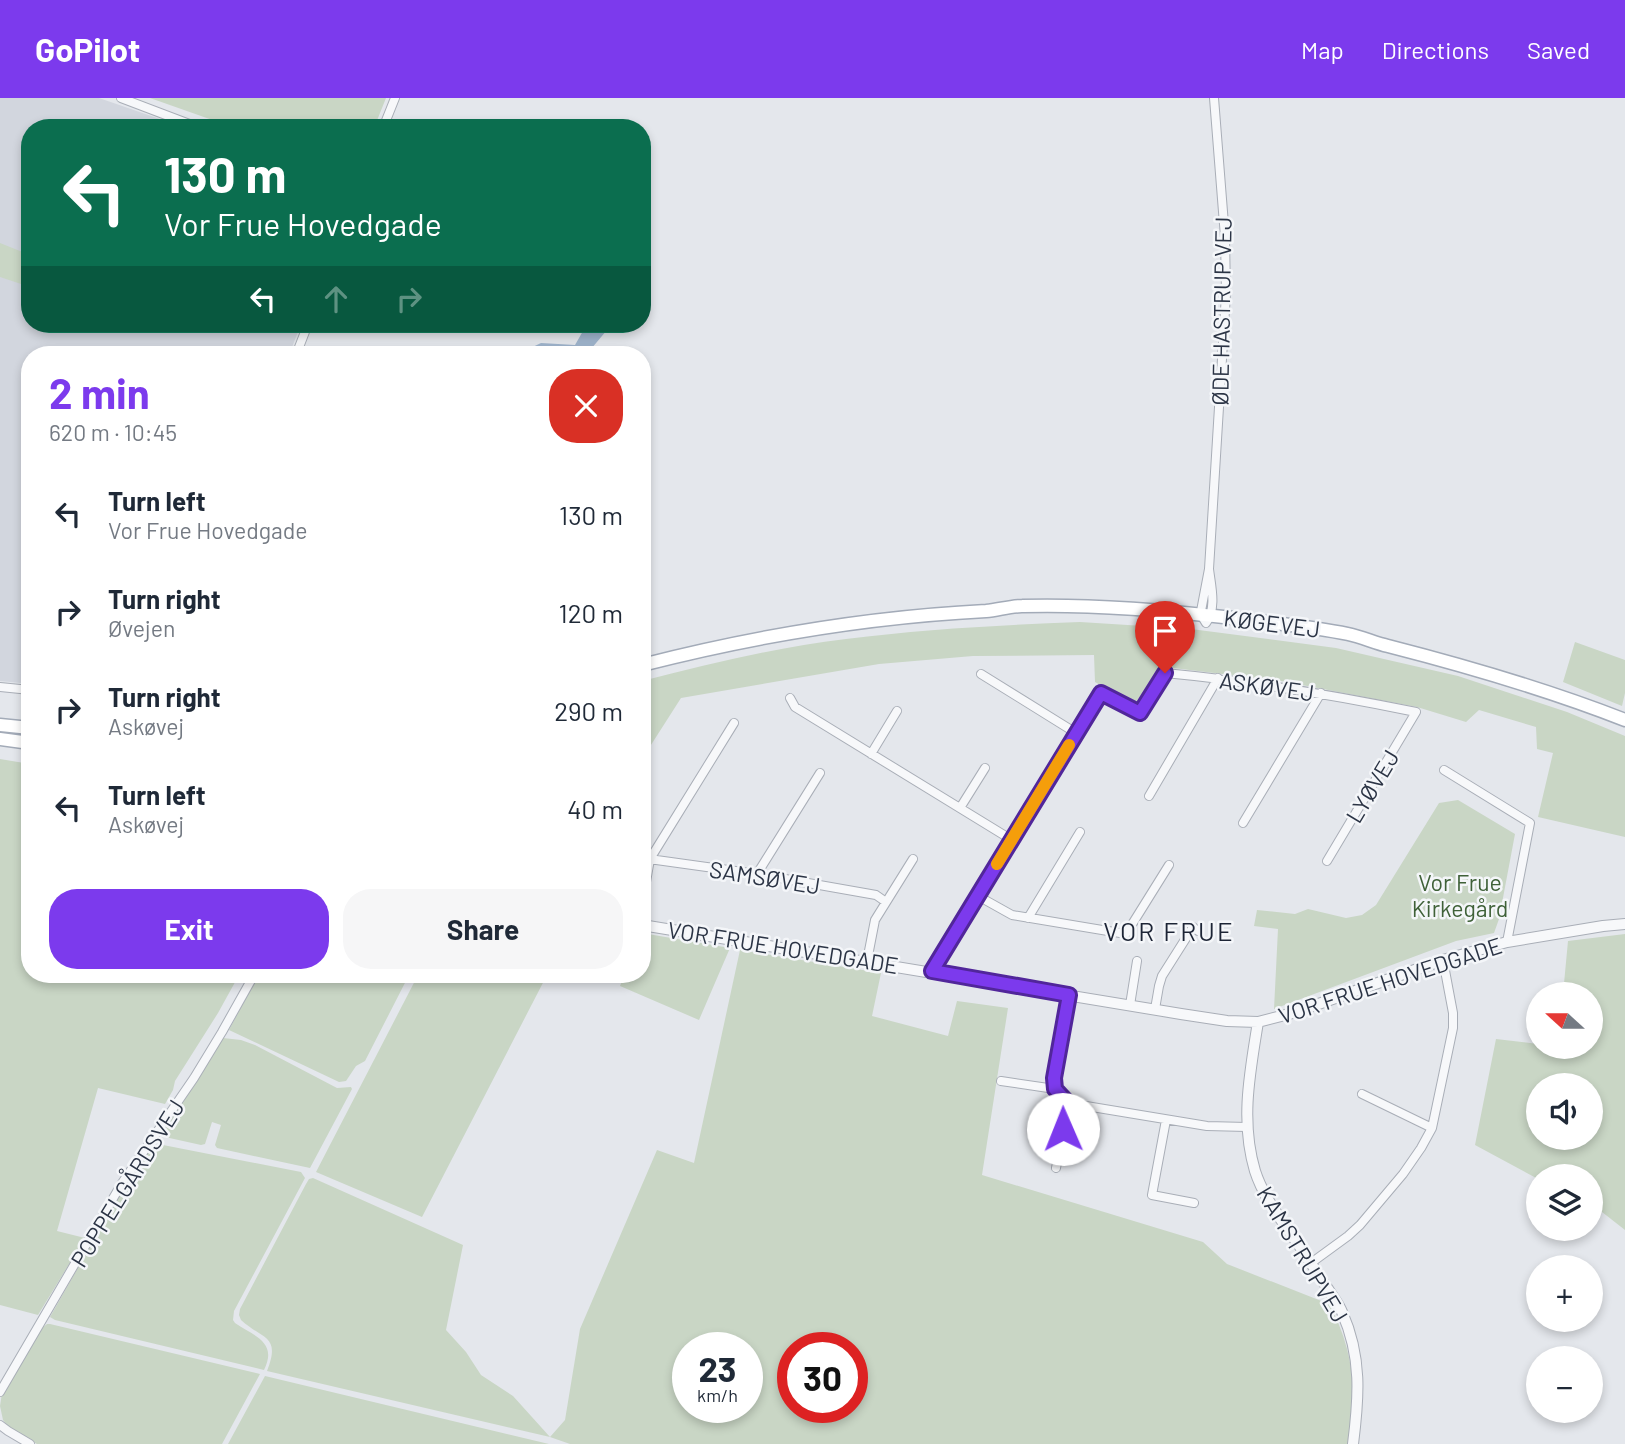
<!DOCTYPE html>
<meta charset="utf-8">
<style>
body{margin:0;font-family:Barlow,sans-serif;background:#f6f6f7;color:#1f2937;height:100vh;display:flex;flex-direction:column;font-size:26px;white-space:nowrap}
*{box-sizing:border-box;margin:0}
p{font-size:23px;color:#747a83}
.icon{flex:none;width:38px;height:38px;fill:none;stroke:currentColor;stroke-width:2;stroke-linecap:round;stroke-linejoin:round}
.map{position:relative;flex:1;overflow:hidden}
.panel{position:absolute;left:21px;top:248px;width:630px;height:637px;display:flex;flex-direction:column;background:#fff;border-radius:28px;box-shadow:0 4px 10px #0003}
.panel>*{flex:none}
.banner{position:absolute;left:21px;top:21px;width:630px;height:214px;border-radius:28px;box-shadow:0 4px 10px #0003;background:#0b6e4f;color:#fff;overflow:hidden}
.needle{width:46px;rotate:291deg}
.tools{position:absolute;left:1526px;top:884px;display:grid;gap:14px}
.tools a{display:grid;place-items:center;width:77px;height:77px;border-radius:50%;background:#fff;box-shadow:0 4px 10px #0003;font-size:35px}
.speed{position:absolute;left:672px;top:1234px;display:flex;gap:14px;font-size:35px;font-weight:700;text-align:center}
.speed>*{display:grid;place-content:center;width:91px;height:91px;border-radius:50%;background:#fff;box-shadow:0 4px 10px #0003;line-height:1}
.speed small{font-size:18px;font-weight:400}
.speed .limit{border:10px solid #d22;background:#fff;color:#111}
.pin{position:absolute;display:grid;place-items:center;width:60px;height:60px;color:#fff;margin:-72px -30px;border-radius:50% 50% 50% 0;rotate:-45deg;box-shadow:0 0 7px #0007}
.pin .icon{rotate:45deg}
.me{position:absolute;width:77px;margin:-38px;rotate:359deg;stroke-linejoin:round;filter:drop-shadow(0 0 5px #0008)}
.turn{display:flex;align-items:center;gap:24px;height:147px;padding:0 28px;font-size:32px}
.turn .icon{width:91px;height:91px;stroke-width:2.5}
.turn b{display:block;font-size:49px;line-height:60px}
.lanes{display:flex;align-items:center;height:66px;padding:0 28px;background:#0003;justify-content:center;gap:35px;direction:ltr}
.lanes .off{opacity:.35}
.round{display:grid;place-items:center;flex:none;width:74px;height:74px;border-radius:28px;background:#f6f6f7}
.headline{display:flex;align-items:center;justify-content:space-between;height:119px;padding:0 28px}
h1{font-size:42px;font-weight:700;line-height:52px;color:#7c3aed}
.button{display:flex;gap:14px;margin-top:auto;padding:14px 28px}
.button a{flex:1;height:80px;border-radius:28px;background:#7c3aed;color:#fff;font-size:28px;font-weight:700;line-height:80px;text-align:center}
.button a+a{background:#f6f6f7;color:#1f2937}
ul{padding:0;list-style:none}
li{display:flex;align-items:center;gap:21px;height:98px;padding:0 28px}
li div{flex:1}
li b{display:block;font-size:26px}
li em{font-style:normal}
header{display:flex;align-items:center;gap:42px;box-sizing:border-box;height:98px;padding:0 35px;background:#7c3aed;color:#fff}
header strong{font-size:33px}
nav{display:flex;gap:38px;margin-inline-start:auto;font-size:24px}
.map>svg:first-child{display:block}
.built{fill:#d2d6de}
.green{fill:#c9d6c5;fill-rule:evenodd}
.water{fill:#9fb4cc}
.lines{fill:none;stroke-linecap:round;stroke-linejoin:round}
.minor-casing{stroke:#a9aeb7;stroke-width:10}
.tertiary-casing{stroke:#a9aeb7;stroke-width:12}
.primary-casing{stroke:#a3abb8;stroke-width:15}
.minor{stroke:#f7f8fa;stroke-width:8}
.tertiary{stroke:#f7f8fa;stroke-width:10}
.primary{stroke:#fff;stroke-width:12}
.route-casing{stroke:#51269a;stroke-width:18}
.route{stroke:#7c3aed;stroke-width:12}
.slow{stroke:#f59e0b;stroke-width:12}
.labels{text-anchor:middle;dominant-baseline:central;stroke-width:5;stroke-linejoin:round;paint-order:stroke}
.street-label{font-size:23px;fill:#2b3445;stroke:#f4f6f9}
.park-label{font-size:23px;fill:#3f6138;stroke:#f4f6f9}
.quarter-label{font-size:26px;letter-spacing:2px;fill:#1d2536;stroke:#f4f6f9}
</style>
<header>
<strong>GoPilot</strong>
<nav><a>Map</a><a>Directions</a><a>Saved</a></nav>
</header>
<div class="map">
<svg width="1625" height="1346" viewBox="0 0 1625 1346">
<rect width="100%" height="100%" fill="#e4e7ec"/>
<path class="built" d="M0,0H99L186,30H30V226H301L289,257H30V586L0,583Z"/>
<path class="green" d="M150,0H386L374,30H235Z
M0,145L30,157V189L0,179Z
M1080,524L1191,531L1336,550L1458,578L1567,614L1625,638V739L1538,719L1553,655L1537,651L1536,629L1479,612L1466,624L1417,609L1281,583L1165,569L1134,606L1095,584L1094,557L973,558L879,566L681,600L642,661V583C710,566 777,549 846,541C924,531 1002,527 1080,524Z
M1575,544L1625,562V595L1622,608L1563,584Z
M0,661L30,666V877H239L218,915L175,983L173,992L165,1006L98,990L57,1133L85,1140L38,1217L0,1207Z
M1458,702L1515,736L1499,821L1494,835L1456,843L1274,911L1278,831L1254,828L1257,812L1295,816L1308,811L1346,820L1362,817L1376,807L1439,705Z
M642,835L730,850L699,922L620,888L622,883L609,877H642Z
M1625,836V1132L1602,1114L1591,1108V1078H1538V1081L1475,1047L1496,941L1538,946V948H1591V896H1563L1568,843ZM1538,987H1591V1040H1538Z
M740,852L881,875L872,918L948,938L957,903L1008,910L982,1077L1203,1144L1227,1166L1329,1206C1345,1235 1354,1268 1353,1302C1353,1316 1350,1331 1348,1346H570L550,1339L267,1273C281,1237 263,1242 241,1222L239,1217L240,1211L306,1086L309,1081L313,1080L463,1147L446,1232L466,1254L481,1277L513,1298L550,1339L565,1322L580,1231L657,1052L694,1065ZM688,1250H747V1309H688ZM793,1250H852V1309H793Z
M258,877H409L365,963L356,968L346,983L339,984L229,932Z
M418,877H547L422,1119L316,1074Z
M223,940L241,942L255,947L337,990L351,989L352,991L310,1070L217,1050L215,1047L221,1027L212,1024L205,1046L201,1047L165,1039L163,1030Z
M154,1047H163L301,1074L305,1080L234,1213L233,1222L235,1225C254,1238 278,1244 264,1272L55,1222L50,1219L133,1073L150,1049Z
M47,1226H50L260,1276L222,1346H37L15,1334L7,1327L3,1322L0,1308L2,1295L42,1230Z
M265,1278L549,1346H228Z"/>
<path class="water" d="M642,217L644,226L607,232L586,257H516L541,245L575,247L587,226H642Z"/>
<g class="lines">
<defs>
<path id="minor" d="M121,0L200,30
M383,30L395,0
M296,257L308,226
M1209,471C1211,488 1217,510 1206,525L1201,517V513L1209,471L1226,196L1225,139L1214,0
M981,576L1076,635
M0,589L30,592
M790,600L795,609L1012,742
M871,656L897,613
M1444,672L1530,725L1507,844
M1149,698L1218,580
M960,710L985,670
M1243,725L1321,595
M642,760L757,776L876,797L886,804
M757,776L820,675
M978,798L1012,817L1126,836L1169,767
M642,807L650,761L734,625
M1028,820L1080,734
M867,863L875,822L913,761
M932,873L1101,595L1140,615L1165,575C1250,583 1333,597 1416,614L1327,763
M1069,897L1054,980L1055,991L1068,1005L1207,1028L1247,1029
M1130,907L1137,863
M1155,911L1159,888L1162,878L1193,829L1198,833
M1001,983L1055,991
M1362,996L1432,1030
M1166,1022L1152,1097L1194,1105
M1056,1070L1068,1005
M1311,1165L1348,1138L1360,1127L1403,1076L1421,1050L1432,1030L1453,930V915L1443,862
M0,1294L122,1085L194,980L222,934L254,877
M0,1327L8,1333L30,1346"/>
<path id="tertiary" d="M642,827L1181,916L1227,923L1258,924L1293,915L1443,862L1507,844L1603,828L1625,826
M1258,924C1250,974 1240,1023 1255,1073C1263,1098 1280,1120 1295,1142C1307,1158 1317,1175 1328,1191C1333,1199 1339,1206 1342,1214C1362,1259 1359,1299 1353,1346"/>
<path id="primary" d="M642,567C755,538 869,519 986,513C998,512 1010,508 1022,508C1092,506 1163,512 1233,520C1271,525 1310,528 1348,536C1362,539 1375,545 1388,548C1470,569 1546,591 1625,622
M0,627L30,630
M0,641L30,645"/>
</defs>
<use href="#minor" class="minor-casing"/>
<use href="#tertiary" class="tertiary-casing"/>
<use href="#primary" class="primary-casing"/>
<use href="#minor" class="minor"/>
<use href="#tertiary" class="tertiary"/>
<use href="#primary" class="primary"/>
</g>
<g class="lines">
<defs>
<path id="route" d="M1063,1031L1068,1005L1055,991L1054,980L1069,897L932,873L1101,595L1140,615L1165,575"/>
</defs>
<use href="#route" class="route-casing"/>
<use href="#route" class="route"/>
<path class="slow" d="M997,766L1069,647"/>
</g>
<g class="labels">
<g class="street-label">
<text transform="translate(1221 213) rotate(-89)">ØDE HASTRUP VEJ</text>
<text transform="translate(1272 525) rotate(7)">KØGEVEJ</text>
<text transform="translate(1267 588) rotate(8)">ASKØVEJ</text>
<text transform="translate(1372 688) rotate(-59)">LYØVEJ</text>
<text transform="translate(765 779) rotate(9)">SAMSØVEJ</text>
<text transform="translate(783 849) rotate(9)">VOR FRUE HOVEDGADE</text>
<text transform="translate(1390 882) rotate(-18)">VOR FRUE HOVEDGADE</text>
<text transform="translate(127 1085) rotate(-58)">POPPELGÅRDSVEJ</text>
<text transform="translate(1303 1156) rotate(59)">KAMSTRUPVEJ</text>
</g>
<g class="park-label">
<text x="1460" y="784">Vor Frue<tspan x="1460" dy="26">Kirkegård</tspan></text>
</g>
<g class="quarter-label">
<text x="1169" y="832">VOR FRUE</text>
</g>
</g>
</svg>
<div class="tools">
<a><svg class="needle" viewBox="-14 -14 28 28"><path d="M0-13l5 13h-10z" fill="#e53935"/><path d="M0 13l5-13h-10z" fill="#747a83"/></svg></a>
<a><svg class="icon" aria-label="sound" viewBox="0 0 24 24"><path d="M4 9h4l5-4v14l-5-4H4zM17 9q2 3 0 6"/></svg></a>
<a><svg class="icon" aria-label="layers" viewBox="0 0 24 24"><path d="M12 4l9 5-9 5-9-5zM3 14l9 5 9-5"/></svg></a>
<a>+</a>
<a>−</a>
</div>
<div class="speed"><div>23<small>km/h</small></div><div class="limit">30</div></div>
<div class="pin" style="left:1165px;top:575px;background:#d93025"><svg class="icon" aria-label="arrive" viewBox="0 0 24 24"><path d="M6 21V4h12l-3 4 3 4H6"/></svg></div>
<svg class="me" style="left:1063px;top:1031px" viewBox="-20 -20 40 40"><circle r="19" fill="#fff"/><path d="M0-13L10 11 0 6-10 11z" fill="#7c3aed"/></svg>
<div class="banner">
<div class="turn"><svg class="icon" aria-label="left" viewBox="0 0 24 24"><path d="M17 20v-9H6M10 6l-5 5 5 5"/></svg><div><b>130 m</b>Vor Frue Hovedgade</div></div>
<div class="lanes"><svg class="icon" aria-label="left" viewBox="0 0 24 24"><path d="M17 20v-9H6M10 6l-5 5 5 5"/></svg><svg class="icon off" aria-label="ahead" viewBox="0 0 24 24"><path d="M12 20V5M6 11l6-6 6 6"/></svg><svg class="icon off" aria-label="right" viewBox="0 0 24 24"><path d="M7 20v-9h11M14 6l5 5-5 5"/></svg></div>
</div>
<section class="panel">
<div class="headline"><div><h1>2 min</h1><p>620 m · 10:45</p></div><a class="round" style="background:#d93025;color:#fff"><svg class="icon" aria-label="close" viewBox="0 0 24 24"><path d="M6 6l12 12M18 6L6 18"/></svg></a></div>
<ul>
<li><svg class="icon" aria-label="left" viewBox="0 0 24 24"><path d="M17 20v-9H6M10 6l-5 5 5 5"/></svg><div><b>Turn left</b><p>Vor Frue Hovedgade</p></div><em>130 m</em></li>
<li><svg class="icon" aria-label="right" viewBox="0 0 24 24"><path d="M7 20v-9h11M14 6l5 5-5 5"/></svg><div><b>Turn right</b><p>Øvejen</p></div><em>120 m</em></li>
<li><svg class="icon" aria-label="right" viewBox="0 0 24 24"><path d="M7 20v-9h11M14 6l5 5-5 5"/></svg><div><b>Turn right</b><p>Askøvej</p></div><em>290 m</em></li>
<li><svg class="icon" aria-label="left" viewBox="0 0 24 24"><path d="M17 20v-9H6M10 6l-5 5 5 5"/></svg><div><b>Turn left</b><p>Askøvej</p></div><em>40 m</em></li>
</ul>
<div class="button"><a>Exit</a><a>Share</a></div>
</section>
</div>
